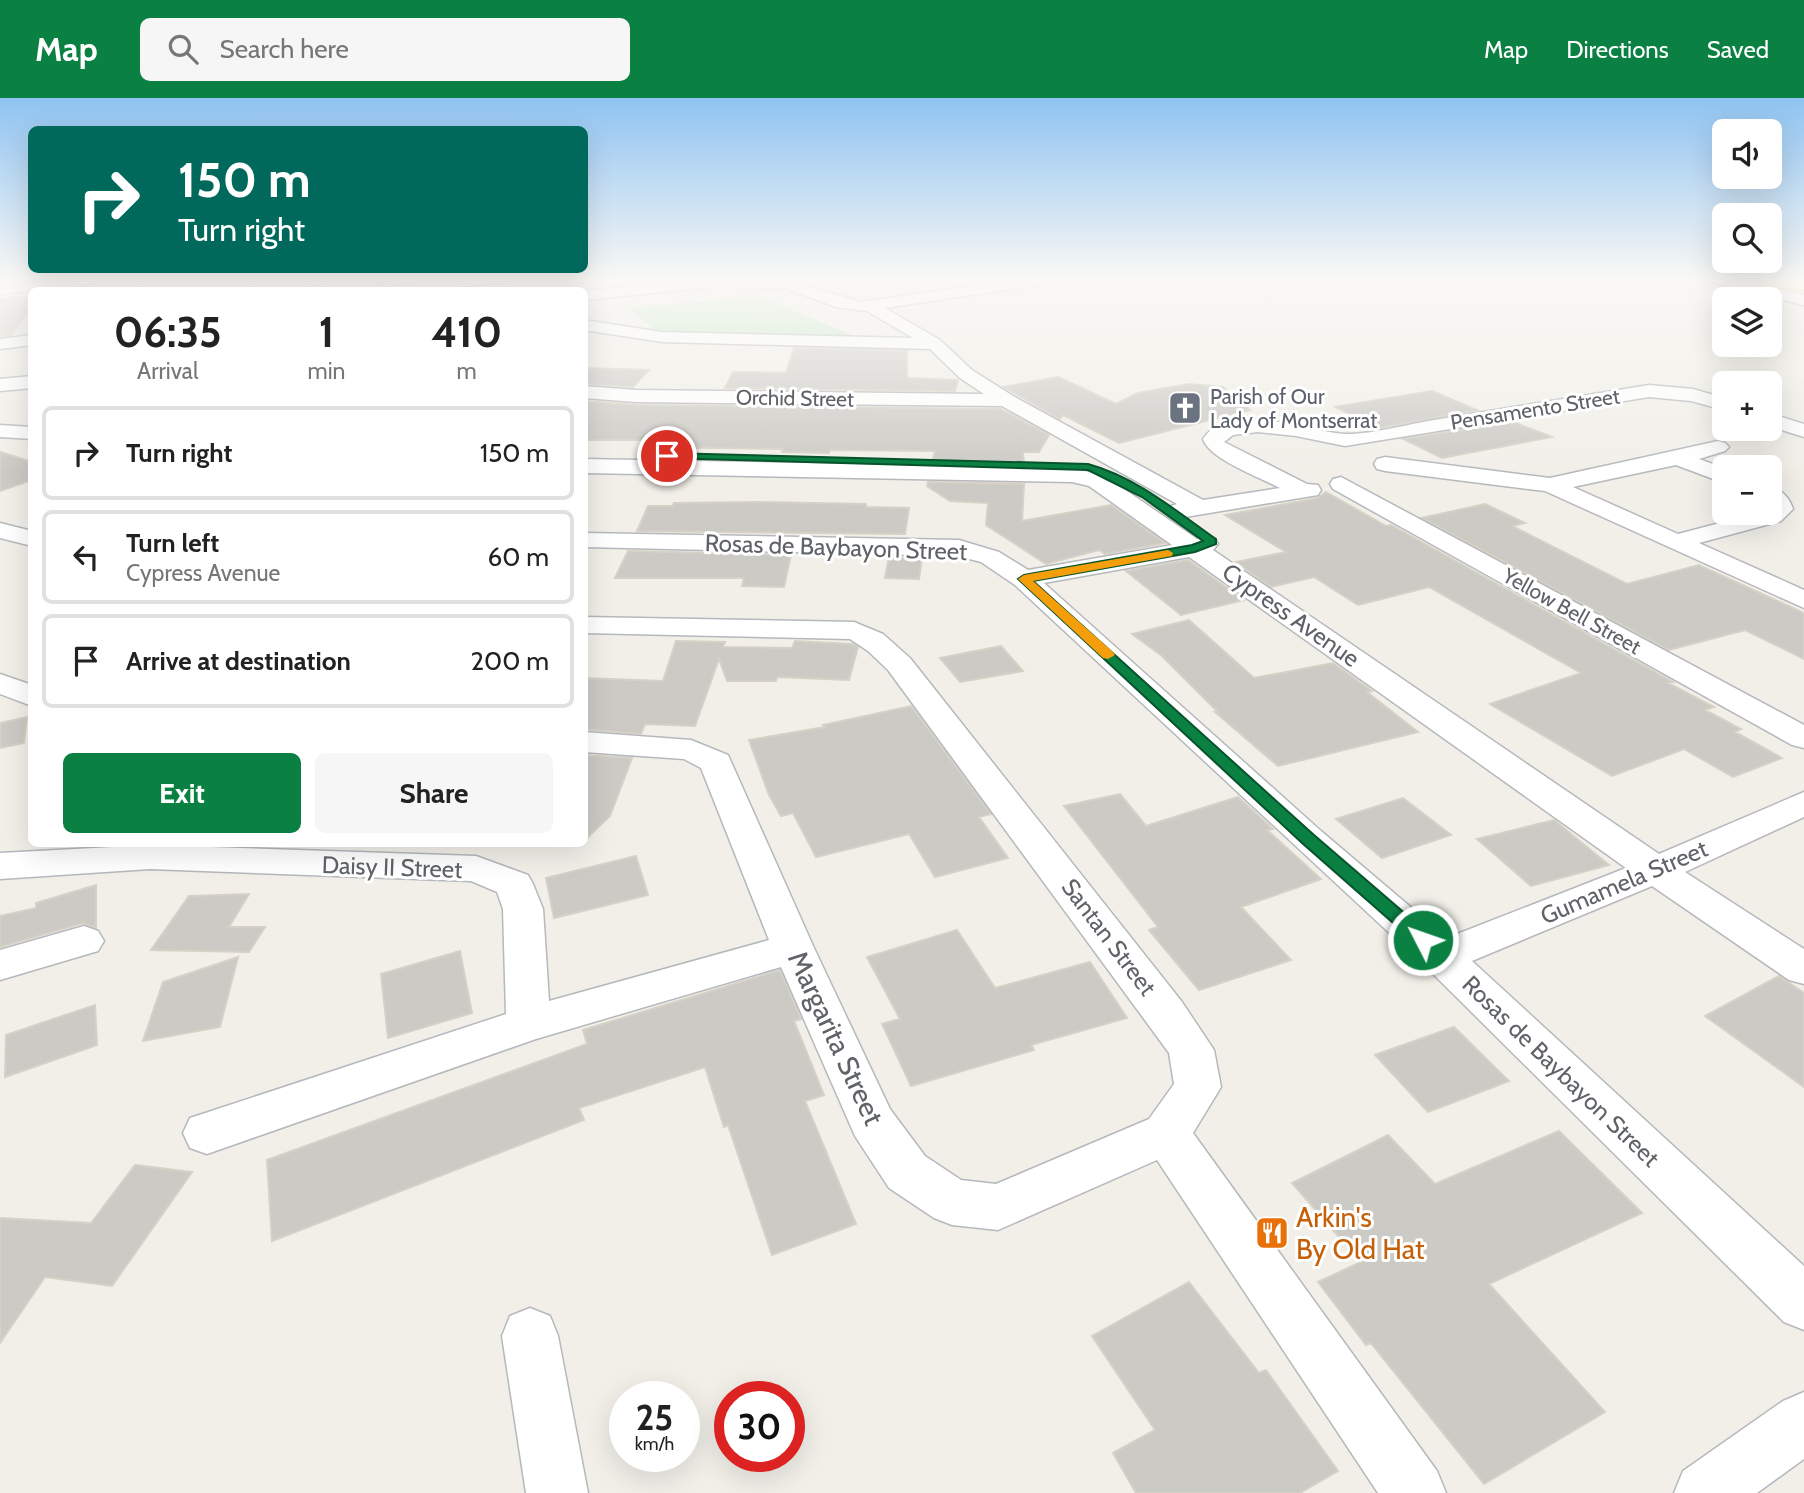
<!DOCTYPE html>
<meta charset="utf-8">
<style>
body{margin:0;font-family:Cabin,sans-serif;background:#f6f6f6;color:#222;height:100vh;display:flex;flex-direction:column;font-size:26px;white-space:nowrap}
*{box-sizing:border-box;margin:0}
p{font-size:23px;color:#767676}
.icon{flex:none;width:38px;height:38px;fill:none;stroke:currentColor;stroke-width:2;stroke-linecap:round;stroke-linejoin:round}
.map{position:relative;flex:1;overflow:hidden}
.sheet{position:absolute;left:28px;top:189px;width:560px;height:560px;display:flex;flex-direction:column;background:#fff;border-radius:10px;box-shadow:0 7px 28px #0002}
.sheet>*{flex:none}
.guide{position:absolute;left:28px;top:28px;width:560px;height:147px;border-radius:10px;box-shadow:0 7px 28px #0002;background:#00695c;color:#fff;overflow:hidden}
.controls{position:absolute;left:1712px;top:21px;display:grid;gap:14px}
.controls a{display:grid;place-items:center;width:70px;height:70px;border-radius:10px;background:#fff;box-shadow:0 7px 28px #0002;font-size:35px}
.speed{position:absolute;left:609px;top:1283px;display:flex;gap:14px;font-size:35px;font-weight:700;text-align:center}
.speed>*{display:grid;place-content:center;width:91px;height:91px;border-radius:50%;background:#fff;box-shadow:0 7px 28px #0002;line-height:1}
.speed small{font-size:18px;font-weight:400}
.speed .limit{border:10px solid #d22;background:#fff;color:#111}
.pin{position:absolute;display:grid;place-items:center;width:60px;height:60px;color:#fff;margin:-30px;border:4px solid #fff;border-radius:50%;box-shadow:0 2px 7px #0007}
.me{position:absolute;width:77px;margin:-38px;rotate:311deg;stroke-linejoin:round;filter:drop-shadow(0 0 5px #0008)}
.turn{display:flex;align-items:center;gap:24px;height:147px;padding:0 35px;font-size:32px}
.turn .icon{width:91px;height:91px;stroke-width:2.5}
.turn b{display:block;font-size:49px;line-height:60px}
.eta{display:flex;justify-content:space-evenly;align-items:center;height:119px;text-align:center}
.eta b{font-size:42px;font-weight:700;line-height:49px}
.action{display:flex;gap:14px;margin-top:auto;padding:14px 35px}
.action a{flex:1;height:80px;border-radius:10px;background:#0b8043;color:#fff;font-size:28px;font-weight:700;line-height:80px;text-align:center}
.action a+a{background:#f6f6f6;color:#222}
ul{padding:0;list-style:none}
li{display:flex;align-items:center;gap:21px;height:94px;margin:0 14px 10px;padding:0 21px;border:4px solid #e0e0e0;border-radius:10px}
li div{flex:1}
li b{display:block;font-size:26px}
li em{font-style:normal}
header{display:flex;align-items:center;gap:42px;box-sizing:border-box;height:98px;padding:0 35px;background:#0b8043;color:#fff}
header strong{font-size:33px}
nav{display:flex;gap:38px;margin-inline-start:auto;font-size:24px}
.search{width:490px;height:63px;background:#f6f6f6;display:flex;align-items:center;gap:18px;box-sizing:border-box;padding:0 24px;border-radius:10px;color:#767676;font-size:26px}
.map>svg:first-child{display:block}
.green{fill:#c5e8c5}
.building{fill:#cccac5;stroke:#d6d1c6;stroke-width:2}
.lines{fill:none;stroke-linecap:round;stroke-linejoin:round}
.minor-casing{stroke:#b5b8bc;stroke-width:3}
.tertiary-casing{stroke:#b5b8bc;stroke-width:4}
.primary-casing{stroke:#f2c960;stroke-width:4}
.minor{fill:#fff;fill-rule:evenodd}
.tertiary{fill:#fff;fill-rule:evenodd}
.primary{fill:#fff2af;fill-rule:evenodd}
.route{fill:#0b8043;stroke:#07532c;stroke-width:2}
.slow{fill:#f59e0b}
.labels{text-anchor:middle;dominant-baseline:central;stroke-width:6;stroke-linejoin:round;paint-order:stroke}
.far-worship-label{font-size:21px;fill:#5b616d;stroke:#fff;text-anchor:start}
.far-street-label{font-size:21px;fill:#5f6368;stroke:#fff}
.street-label{font-size:24px;fill:#5f6368;stroke:#fff}
.near-street-label{font-size:28px;fill:#5f6368;stroke:#fff}
.near-food-label{font-size:28px;fill:#c56008;stroke:#fff;text-anchor:start}
</style>
<header>
<strong>Map</strong>
<div class="search"><svg class="icon" aria-label="search" viewBox="0 0 24 24"><circle cx="10" cy="10" r="6"/><path d="M15 15l6 6"/></svg>Search here</div>
<nav><a>Map</a><a>Directions</a><a>Saved</a></nav>
</header>
<div class="map">
<svg width="1804" height="1395" viewBox="0 0 1804 1395">
<rect width="100%" height="100%" fill="#f1efe8"/>
<path class="green" d="M760,199L862,241L659,235L628,210Z"/>
<path class="building" d="M32,198V208L12,237L0,238V201Z
M794,250L907,253V280L958,282L955,293L725,290L733,274L786,275Z
M584,270L649,272L633,289L584,285Z
M1058,279L1116,306L1138,295L1189,286L1223,289L1250,312L1119,345L1063,317L1060,321L1004,289Z
M1432,293L1477,312L1379,330L1335,309Z
M584,303L636,307L1001,311L1049,337L1039,354H1023L1024,367L932,365L935,353L830,352L829,355L782,354L783,351L645,349L648,342H584Z
M1513,324L1552,339L1442,360L1403,341Z
M0,354L32,364V382L0,393Z
M928,384L1024,386L1022,423L1111,407L1165,445L1105,456L1099,452L1046,466L986,427L988,405L950,403L927,388Z
M1326,394L1386,428L1391,427L1673,584L1668,585L1714,609L1705,612L1741,631L1735,634L1782,660L1733,679L1684,651L1612,678L1490,606L1581,575L1429,489L1358,507L1314,479L1271,489L1236,464L1286,454L1225,417L1318,400Z
M756,404L866,406V409L909,410L905,436L637,433L648,408H672L674,405Z
M1485,406L1525,425L1512,428L1627,486L1699,467L1804,515V561L1745,532L1669,552L1422,420Z
M628,453L791,457L784,489L742,488L744,480H615Z
M889,459L922,460L919,481L885,480Z
M1188,462L1244,502L1181,517L1126,473Z
M1189,522L1254,580L1333,565L1372,593L1367,594L1418,634L1278,668L1215,614H1218L1162,558L1132,536Z
M676,543L725,544L723,549L792,550L795,543L852,546L858,549L849,582L777,579L776,583H727L719,561L695,628L645,626L641,636L584,631V580L663,583Z
M1001,548L1023,573L960,584L940,560Z
M911,608L991,716L979,719L1008,760L935,779L909,736L816,759L793,715L781,718L769,697L749,642L825,629L823,627Z
M27,619L24,645L0,650V625Z
M584,657L632,660L610,718L584,743Z
M1120,696L1146,728L1238,699L1273,731L1267,732L1321,781L1241,809L1291,862L1199,892L1149,832L1158,829L1064,708Z
M1403,700L1451,737L1382,760L1336,721Z
M1554,722L1609,767L1531,788L1477,741Z
M636,758L648,797L554,820L546,780Z
M96,787V830L83,825L0,849V818L36,810V805Z
M249,796L229,829H265L249,854L151,852L189,798Z
M957,832L995,890L1090,864L1127,920L1031,947L1034,952L911,988L882,926L900,921L867,859Z
M460,853L472,915L388,940L381,876Z
M238,859L220,929L143,943L163,884Z
M780,872L801,921L794,923L824,997L805,1003L856,1126L772,1157L728,1027L724,1029L705,969L579,1010L584,1022L272,1143L267,1062L587,946L583,932Z
M1779,878L1804,895V989L1705,918Z
M95,907L97,947L5,979L6,937Z
M1454,929L1509,983L1428,1014L1375,957Z
M1559,1033L1642,1115L1489,1186L1605,1314L1484,1386L1371,1245L1366,1247L1318,1184L1361,1164L1292,1085L1388,1037L1435,1086Z
M135,1067L192,1074L112,1188L45,1179L0,1245V1120L91,1125Z
M1189,1184L1259,1275L1266,1272L1338,1373L1300,1395H1136L1113,1355L1155,1332L1092,1238Z"/>
<g class="lines">
<defs>
<path id="minor" d="M75,180H93L95,183L88,187L0,196V188Z
M123,180H137L136,192H122Z
M303,180C323,180 373,179 387,192C369,194 316,192 303,180Z
M464,180H509L502,184L431,192H389L396,188Z
M710,180L785,182L861,204L1031,180H1068L1061,184L885,210L940,242L972,272L1013,298L1203,402L1280,390C1261,380 1209,361 1203,341C1230,301 1309,334 1345,336C1369,337 1409,326 1434,322C1506,310 1577,299 1649,287L1693,291L1724,300V312L1691,303L1649,299L1345,348L1296,338L1258,334L1233,337L1224,344L1307,386L1318,387L1321,392L1318,397L1179,420L1171,418L1167,413L1171,408L1177,406L1002,308L636,304L584,300V288L636,292L984,296L960,280L930,251L662,244L584,232V222L662,234L913,240L867,213L836,209L785,190L710,189L584,202V193Z
M32,237V247L0,251V241Z
M32,278V290L0,293V281Z
M1769,315L1804,326V339L1769,328Z
M0,327L32,329V341L0,339Z
M1718,343L1725,345L1729,349L1725,353L1699,361L1724,370V385L1676,367L1573,389L1678,436L1758,415H1769V388C1781,391 1789,399 1793,411L1781,423L1699,445L1804,492V510L1545,393L1385,373L1377,371L1374,366L1377,361L1385,359L1550,380Z
M584,361L1072,370L1105,378L1197,441L1206,439L1215,441L1218,446L1213,452L1659,756L1804,694V719L1685,774L1804,851V886L1789,882L1652,788L1472,863L1804,1168V1232L1784,1224L1427,870L1015,487L981,464L958,458L584,449V435L959,442L999,454L1028,472L1172,447L1089,388L1072,384L584,375ZM1189,459L1626,770L1447,840L1321,733L1044,485Z
M1341,379L1804,627V650L1792,647L1333,391L1330,386L1333,381Z
M0,425L32,433V448L0,440Z
M584,519L854,524L883,536L910,560L1182,904L1214,952L1221,989L1193,1035L1437,1373L1446,1395H1378L1157,1062L998,1132L952,1127L934,1120L889,1090L855,1038L781,869L536,941L207,1056L190,1050L183,1035L190,1020L506,916L503,811L497,794L471,783L150,771L0,781V755L150,747L476,758L528,777L533,786L543,811L549,903L769,842L701,670L684,661L584,654V634L691,642L728,657L814,850L890,1011L925,1058L961,1082L996,1086L1149,1021L1174,986L1169,955L888,572L868,553L850,541L584,535Z
M0,576L32,587V608L0,596Z
M84,828L98,833L104,843L98,853L0,882V852Z
M530,1210L550,1218L558,1238L588,1395H526L502,1238L510,1218Z
M1804,1294V1361L1757,1395H1674L1683,1373L1783,1303Z"/>
<path id="tertiary" d="M1707,180H1734L1804,197V207L1709,183Z"/>
<path id="primary" d="M1736,180L1804,182V192L1744,185Z"/>
</defs>
<use href="#minor" class="minor-casing"/>
<use href="#tertiary" class="tertiary-casing"/>
<use href="#primary" class="primary-casing"/>
<use href="#minor" class="minor"/>
<use href="#tertiary" class="tertiary"/>
<use href="#primary" class="primary"/>
</g>
<linearGradient id="sky" x2="0" y2="1"><stop stop-color="#8fc3f1"/><stop offset="0.48" stop-color="#f9f8f5"/><stop offset="1" stop-color="#f9f8f5" stop-opacity="0"/></linearGradient>
<rect width="1804" height="375" fill="url(#sky)"/>
<path class="route" d="M667,355L1088,366C1136,379 1176,413 1216,441V446L1195,454L1033,483L1314,737L1430,837L1433,842L1430,846H1417L1302,745L1018,481L1024,477L1192,447L1203,443L1142,399L1088,372L663,360L662,358Z"/>
<path class="slow" d="M1168,452L1173,455L1172,458L1033,483L1113,554L1115,557L1108,561L1103,560L1018,481L1024,477Z"/>
<defs>
<symbol id="church-square" viewBox="-11 -11 22 22"><rect x="-9" y="-9" width="18" height="18" rx="4" fill="#6b7280" stroke="#fff"/><path d="M-1.2-6h2.4v3.5h3.3v2.4h-3.3V6h-2.4V-.1h-3.3v-2.4h3.3Z" fill="#fff"/></symbol>
<symbol id="restaurant-square" viewBox="-11 -11 22 22"><rect x="-9" y="-9" width="18" height="18" rx="4" fill="#e8710a" stroke="#fff"/><path d="M-5-6h1v4h1v-4h1v4h1v-4h1v5L-1.5 .5V6h-2V.5L-5-1ZM5-6V6H3V1.5H1.5Q1.5-4 5-6Z" fill="#fff"/></symbol>
</defs>
<g fill-rule="evenodd">
<use href="#church-square" x="1166" y="291" width="38" height="38"/>
<use href="#restaurant-square" x="1253" y="1116" width="38" height="38"/>
</g>
<g class="labels">
<g class="far-worship-label">
<text x="1210" y="298">Parish of Our<tspan x="1210" dy="24">Lady of Montserrat</tspan></text>
</g>
<g class="far-street-label">
<text transform="translate(795 300) rotate(1)">Orchid Street</text>
<text transform="translate(1535 311) rotate(-9)">Pensamento Street</text>
<text transform="translate(1572 513) rotate(29)">Yellow Bell Street</text>
</g>
<g class="street-label">
<text transform="translate(836 449) rotate(2)">Rosas de Baybayon Street</text>
<text transform="translate(1291 517) rotate(35)">Cypress Avenue</text>
<text transform="translate(392 769) rotate(2)">Daisy II Street</text>
<text transform="translate(1624 784) rotate(-23)">Gumamela Street</text>
<text transform="translate(1109 839) rotate(53)">Santan Street</text>
<text transform="translate(1561 973) rotate(44)">Rosas de Baybayon Street</text>
</g>
<g class="near-street-label">
<text transform="translate(836 940) rotate(65)">Margarita Street</text>
</g>
<g class="near-food-label">
<text x="1296" y="1119">Arkin's<tspan x="1296" dy="32">By Old Hat</tspan></text>
</g>
</g>
</svg>
<div class="controls">
<a><svg class="icon" aria-label="sound" viewBox="0 0 24 24"><path d="M4 9h4l5-4v14l-5-4H4zM17 9q2 3 0 6"/></svg></a>
<a><svg class="icon" aria-label="search" viewBox="0 0 24 24"><circle cx="10" cy="10" r="6"/><path d="M15 15l6 6"/></svg></a>
<a><svg class="icon" aria-label="layers" viewBox="0 0 24 24"><path d="M12 4l9 5-9 5-9-5zM3 14l9 5 9-5"/></svg></a>
<a>+</a>
<a>−</a>
</div>
<div class="speed"><div>25<small>km/h</small></div><div class="limit">30</div></div>
<div class="pin" style="left:667px;top:358px;background:#d93025"><svg class="icon" aria-label="arrive" viewBox="0 0 24 24"><path d="M6 21V4h12l-3 4 3 4H6"/></svg></div>
<svg class="me" style="left:1423px;top:842px" viewBox="-20 -20 40 40"><circle r="17" fill="#0b8043" stroke="#fff" stroke-width="3"/><path d="M0-11L8 9 0 5-8 9z" fill="#fff"/></svg>
<div class="guide">
<div class="turn"><svg class="icon" aria-label="right" viewBox="0 0 24 24"><path d="M7 20v-9h11M14 6l5 5-5 5"/></svg><div><b>150 m</b>Turn right</div></div>
</div>
<section class="sheet">
<div class="eta">
<div><b>06:35</b><p>Arrival</p></div>
<div><b>1</b><p>min</p></div>
<div><b>410</b><p>m</p></div>
</div>
<ul>
<li><svg class="icon" aria-label="right" viewBox="0 0 24 24"><path d="M7 20v-9h11M14 6l5 5-5 5"/></svg><div><b>Turn right</b></div><em>150 m</em></li>
<li><svg class="icon" aria-label="left" viewBox="0 0 24 24"><path d="M17 20v-9H6M10 6l-5 5 5 5"/></svg><div><b>Turn left</b><p>Cypress Avenue</p></div><em>60 m</em></li>
<li><svg class="icon" aria-label="arrive" viewBox="0 0 24 24"><path d="M6 21V4h12l-3 4 3 4H6"/></svg><div><b>Arrive at destination</b></div><em>200 m</em></li>
</ul>
<div class="action"><a>Exit</a><a>Share</a></div>
</section>
</div>
